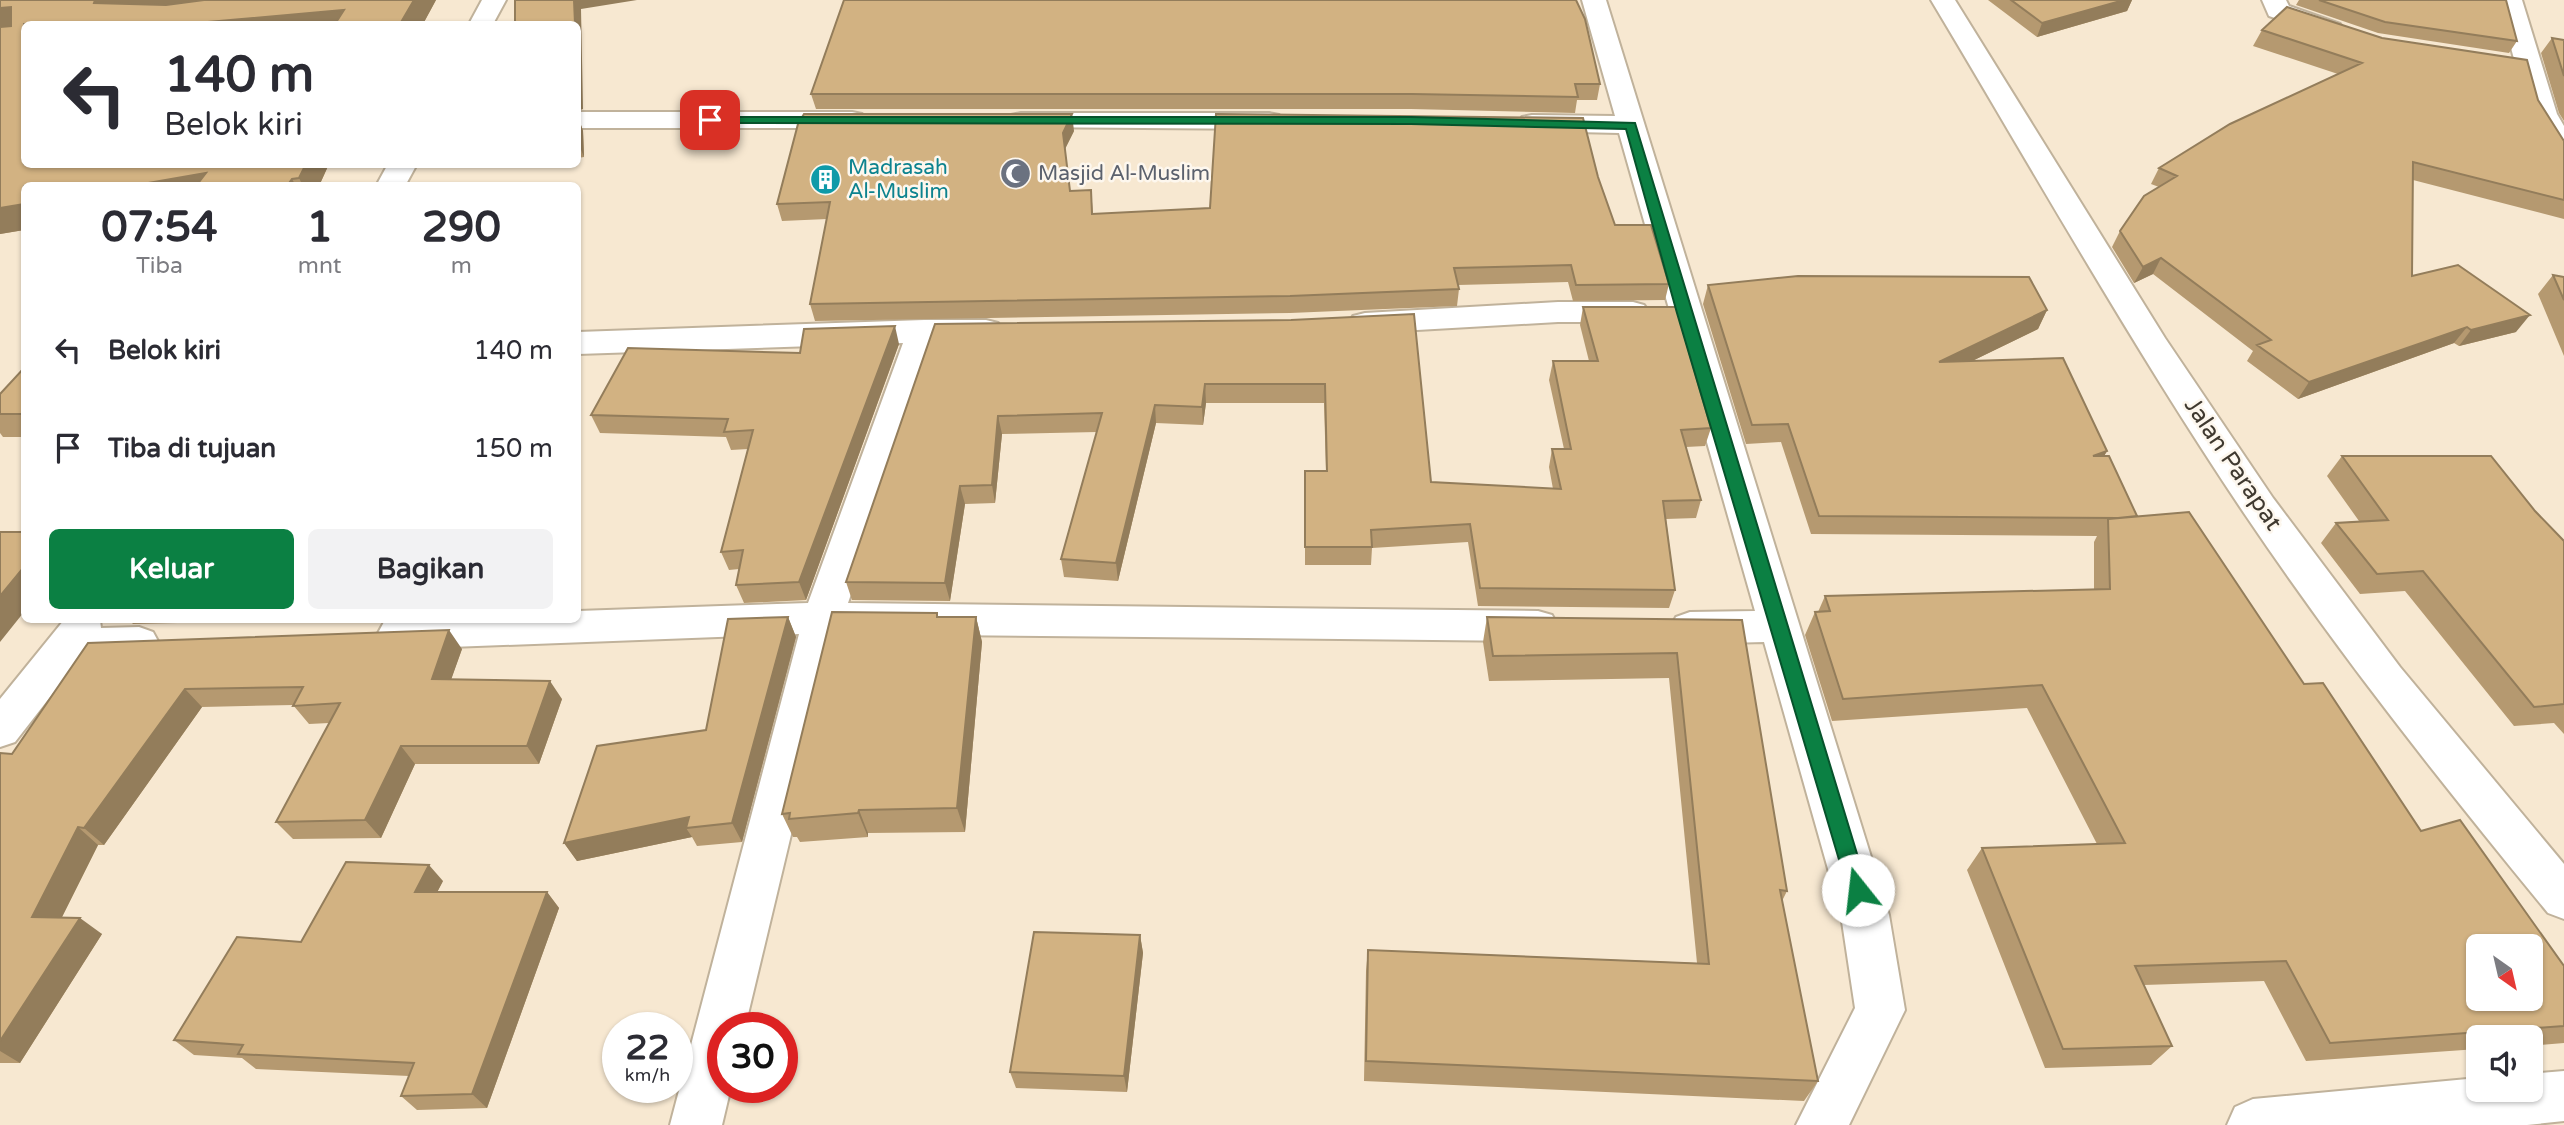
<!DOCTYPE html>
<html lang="id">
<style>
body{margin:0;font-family:"Varela Round",sans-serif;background:#f2f2f3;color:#2b2b33;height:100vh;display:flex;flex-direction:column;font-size:26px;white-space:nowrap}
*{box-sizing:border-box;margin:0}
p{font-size:23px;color:#7c7c81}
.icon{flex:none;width:38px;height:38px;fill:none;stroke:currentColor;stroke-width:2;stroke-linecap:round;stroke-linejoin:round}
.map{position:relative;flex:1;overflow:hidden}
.drawer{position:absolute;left:21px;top:182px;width:560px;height:441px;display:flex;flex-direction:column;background:#fff;border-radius:10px;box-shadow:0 2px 5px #0004}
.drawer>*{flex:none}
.top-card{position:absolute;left:21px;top:21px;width:560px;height:147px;border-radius:10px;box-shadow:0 2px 5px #0004;background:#fff;color:#2b2b33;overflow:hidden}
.needle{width:46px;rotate:146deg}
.buttons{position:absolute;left:2466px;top:934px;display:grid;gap:14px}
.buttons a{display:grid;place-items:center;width:77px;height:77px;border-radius:10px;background:#fff;box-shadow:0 2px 5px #0004;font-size:35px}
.speed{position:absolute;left:602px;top:1012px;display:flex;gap:14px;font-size:35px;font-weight:700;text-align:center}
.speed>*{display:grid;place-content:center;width:91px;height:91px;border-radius:50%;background:#fff;box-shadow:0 2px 5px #0004;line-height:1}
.speed small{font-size:18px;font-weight:400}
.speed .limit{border:10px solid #d22;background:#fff;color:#111}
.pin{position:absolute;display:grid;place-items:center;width:60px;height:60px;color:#fff;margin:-30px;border-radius:14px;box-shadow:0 4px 10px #0006}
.me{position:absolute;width:77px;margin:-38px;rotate:344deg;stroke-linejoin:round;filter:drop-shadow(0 0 5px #0008)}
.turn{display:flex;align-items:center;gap:24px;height:147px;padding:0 28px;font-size:32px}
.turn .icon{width:91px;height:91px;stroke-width:2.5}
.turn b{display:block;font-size:49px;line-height:60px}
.eta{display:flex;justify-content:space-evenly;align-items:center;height:119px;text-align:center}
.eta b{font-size:42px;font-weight:700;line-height:49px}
.action{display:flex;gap:14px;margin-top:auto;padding:14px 28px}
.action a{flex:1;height:80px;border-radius:10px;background:#0b8043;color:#fff;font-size:28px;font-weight:700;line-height:80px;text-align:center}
.action a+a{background:#f2f2f3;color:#2b2b33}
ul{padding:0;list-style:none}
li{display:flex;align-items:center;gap:21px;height:98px;padding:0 28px}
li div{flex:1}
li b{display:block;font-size:26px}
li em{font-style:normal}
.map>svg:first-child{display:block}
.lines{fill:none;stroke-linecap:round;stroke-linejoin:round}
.minor-casing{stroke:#c0b29b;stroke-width:4}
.minor{fill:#fff;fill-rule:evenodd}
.wall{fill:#b59970}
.shaded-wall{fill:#937d5b}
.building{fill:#d2b282;stroke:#937d5b;stroke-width:2;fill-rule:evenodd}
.route{fill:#0b8043;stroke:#07532c;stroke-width:2}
.labels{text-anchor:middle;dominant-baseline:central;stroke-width:5;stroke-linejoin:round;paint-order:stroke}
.far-culture-label{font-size:21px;fill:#0d838f;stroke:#fdf7ee;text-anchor:start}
.far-worship-label{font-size:21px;fill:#5b616d;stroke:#fdf7ee;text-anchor:start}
.street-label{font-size:24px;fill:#3f3930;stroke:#fdf7ee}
</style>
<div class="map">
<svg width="2564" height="1125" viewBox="0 0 2564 1125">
<rect width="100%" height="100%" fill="#f7e8d1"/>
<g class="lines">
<defs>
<path id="minor" d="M482,0H506L493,24H469Z
M1582,0H1606L1889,915L1905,1010L1849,1125H1796L1855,1008L1841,915L1764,642L1690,644L1676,639L1670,628L1676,617L1690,612L1755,611L1619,133L1532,131L1522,129L1518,123L1522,117L1532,115L1615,116Z
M1931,0H1955L2165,338L2273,498L2400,667L2564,864V919L2548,913C2442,784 2339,654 2246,516C2133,348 2034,172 1931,0Z
M2262,0H2286L2289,6L2340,24L2344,29L2340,34L2331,37L2269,16Z
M2498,0H2522L2557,114L2564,126V158L2554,155L2529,114Z
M578,112H852L862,114L866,120L862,126L852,128H578Z
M1021,113H1269L1279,115L1283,121L1279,127L1269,129L1011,127L1007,121L1011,115Z
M388,164H417L405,186H376Z
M1558,302H1633L1644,305L1649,312L1644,319L1633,322H1558L1365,333L1353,330L1349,323L1353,316L1365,313Z
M924,320H986L998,323L1002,330L998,337L936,342L848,603L1538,611L1552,615L1558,626L1552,637L1538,641L839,634L745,1027H723V1087H731L722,1125H670L799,634L398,649L384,644L378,633L384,622L391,620H578V611L808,603L903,343L578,354V332Z
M64,620H100L101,628L139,627L153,632L159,643L153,654L139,659L78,661L15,742L0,747V699Z
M2564,1071V1121L2527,1125H2227L2235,1107L2253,1099L2478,1078V1090H2530V1074Z"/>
</defs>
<use href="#minor" class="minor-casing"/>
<use href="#minor" class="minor"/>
</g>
<path class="wall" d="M0,0H436L423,24H24V164H329L319,186H24V230L0,234Z
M844,0L1600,84L1597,100H1577L1575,113L1411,109H816L811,94Z
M1988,0H2132L2127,11L2037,37Z
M2299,0H2506L2517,41L2509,53L2378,33L2296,5Z
M2262,30L2538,100L2564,141V219L2413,180L2412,276L2516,332L2459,346L2454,343L2298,399L2247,361L2253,351L2153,274L2134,283L2112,247L2120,231L2159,187L2151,184L2159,168L2338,74L2253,46Z
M2552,38L2564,40V121L2559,113L2541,53Z
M578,116L583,131L584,157L578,158Z
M1074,131L1065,149L1070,191L1091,190L1093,214L1210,208L1598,177L1615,225L1669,284L1665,300L1573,301L1568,282L1458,285L1459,289L1457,306L1290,313L815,321L810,304L827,219L782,221L777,204Z
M2553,275L2564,277V356L2538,294Z
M1708,285L2047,310L2038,329L1972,361L2107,451L2104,456L2137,516L2304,684L2421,831L2564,966V1043L2530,1046V1038H2478V1049L2306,1061L2264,981L2144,985L2172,1046L2151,1065L2045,1068L1967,870L1982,848L2097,844L2027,708L1832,721L1805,635L1815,612H1818L1825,596L2094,590V542L2097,536L1811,534L1781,442L1746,444L1703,304Z
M1583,307L1711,428L1705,446L1686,447L1701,500L1696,518L1666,519L1675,590L1669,608L1478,606L1468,542L1372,548L1371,565H1305V471H1326L1324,403H1206L1203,425L1156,423L1118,581L1064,577L1061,559L1097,432L1002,434L995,503L965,504L950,601L852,600L846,582L935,324L1291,320L1431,482L1553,489L1549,467L1552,449H1564L1549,380L1553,361H1589L1580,325Z
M899,344L806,600L744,603L736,585L739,569L729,570L721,552L748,449L731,450L726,437L600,433L591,415L800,353Z
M24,368V437H3L0,433V394Z
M2342,456L2535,511L2564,541V734L2554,723L2514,726L2405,591L2360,594L2321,543L2336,523L2359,521L2327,476Z
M788,617L796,637L742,842L697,846L692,837L577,861L564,843L706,730Z
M939,617H976L982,642L965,832L868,833V837L800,842L797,837H793L782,814Z
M1487,617L1742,620L1787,891L1782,901L1818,1081L1804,1101L1364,1081L1366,971L1368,950L1697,963L1669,678L1489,681L1483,642Z
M129,620H308L133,624Z
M88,643L462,649L451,679L562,699L539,764H415L381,838L293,839L276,822L329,723L309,724L293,705L202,707L104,845H98L62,917L102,934L20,1063H0V753L12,754Z
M443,881L437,892H547L559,908L487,1108L417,1110L401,1096L409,1076L256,1069L242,1058L194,1055L174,1040L301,942Z
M1140,935L1143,953L1127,1092L1016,1088L1010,1072Z"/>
<path class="shaded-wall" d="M95,0H231L123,13L94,3Z
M414,0H436L423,24H400Z
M574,0H637L581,9L583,109L578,111V24H575Z
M2124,0H2132L2127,11L2037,37L2042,23Z
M11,7L24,26L0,31V8Z
M344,10L351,24H185Z
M1072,114L1074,131L1065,149L1063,133Z
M578,116L583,131L584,157L578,142Z
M306,164H329L319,186H303L299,178Z
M206,173L214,186H131Z
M292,179L296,186H287Z
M24,204V230L0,234V208Z
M2161,258L2153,274L2134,283L2143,267Z
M2047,310L2038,329L1931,381L1939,362Z
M2530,315L2516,332L2459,346L2471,330Z
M895,326L899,344L806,600L799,582Z
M2467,327L2454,343L2298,399L2309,382Z
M1205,384L1206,403L1203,425L1202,407Z
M1155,405L1156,423L1118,581L1116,563Z
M998,416L1002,434L995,503L992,485Z
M2107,451L2096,470L2093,456Z
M960,486L965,504L950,601L945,583Z
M24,567V612L0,642V596Z
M788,617L796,637L742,842L732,823Z
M976,617L982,642L965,832L957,808Z
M449,630L462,649L445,697L432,679Z
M550,681L562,699L539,764L527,746Z
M185,689L202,707L104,845L84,828Z
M401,746L415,764L381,838L365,820Z
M859,810L868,833V837L858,813Z
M689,817L686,828L692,837L577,861L564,843Z
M78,827L98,845L54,933L32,917Z
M429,865L443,881L429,908L415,892Z
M547,892L559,908L487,1108L472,1094Z
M80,918L102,934L20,1063L0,1051V1041Z
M1140,935L1143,953L1127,1092L1124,1076Z"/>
<path class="building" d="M0,0H95L94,3L166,5L204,0H414L400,24H335L344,10L185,24H24V164H306L299,178L292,179L287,186H196L206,173L131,186H24V204L0,208V27L11,26V7L0,8Z
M515,0H574L575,24H515Z
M844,0H1576L1585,19L1600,84H1575L1578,97L1412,94H811Z
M2011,0H2124L2042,23Z
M2319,0H2506L2517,41L2385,22Z
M2287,7L2382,38L2527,60L2538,100L2564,141V200L2413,162L2412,276L2458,265L2530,315L2471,330L2467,327L2309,382L2257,345L2271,340L2161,258L2143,267L2120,231L2144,196L2177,176L2159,168L2230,124L2362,63L2262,30Z
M2552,38L2564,40V76Z
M804,114H1072L1063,133L1070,191L1091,190L1092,214L1210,208L1216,114L1583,118L1598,177L1615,225H1651L1669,284L1576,285L1571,265L1454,268L1459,289L1290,296L810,304L830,202L777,204L798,124Z
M2553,275L2564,277V300Z
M1798,276L2029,277L2047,310L1939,362L2063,358L2107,451L2093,456H2109L2137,516L2118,518L1819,516L1788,424L1752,425L1708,285Z
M1583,307H1676L1711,428L1681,430L1701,500L1663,501L1675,590L1480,588L1470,524L1371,530L1372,547H1305V471H1327L1325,384H1205L1202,407L1155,405L1116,563L1061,559L1102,413L998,416L992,485L960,486L945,583L846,582L935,324L1291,320L1414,314L1431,482L1561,489L1552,449H1571L1553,361H1598Z
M895,326L799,582L736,585L743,550L721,552L753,430L724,432L728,419L591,415L628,348L800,353L804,329Z
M24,368V414H0V394Z
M2342,456H2491L2535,511L2564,541V704L2534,707L2423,571L2377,574L2336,523L2388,520Z
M2189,512L2304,684L2323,683L2421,831L2460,820L2564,966V1026L2330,1043L2286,961L2135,966L2172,1046L2063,1049L1982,848L2125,843L2042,685L1843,699L1815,612L1830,611L1825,596L2110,589L2108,519ZM2478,947H2530V999H2478Z
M0,532H24V567L0,596Z
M832,612L937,613V617H976L957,808L859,810L858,813L789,819L790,813L782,814Z
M788,617L732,823L686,828L689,817L564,843L597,746L706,730L728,619Z
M1487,617L1742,620L1787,891L1780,890L1818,1081L1366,1061L1368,950L1709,964L1677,653L1493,656Z
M449,630L432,679L550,681L527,746H401L365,820L276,822L340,703L293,706L303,687L185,689L84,828L78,827L32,917L80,918L0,1041V753L12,754L88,643Z
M346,862L429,865L415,892H547L472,1094L401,1096L414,1063L238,1054L243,1045L174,1040L237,937L301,942Z
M1034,932L1140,935L1124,1076L1010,1072Z"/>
<path class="route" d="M710,117H1411L1635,123L1868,890L1865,896L1858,899L1851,896L1848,890L1677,313L1626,129L1411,124L706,123L704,120Z"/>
<defs>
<symbol id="mosque-disc" viewBox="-11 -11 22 22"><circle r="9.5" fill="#6b7280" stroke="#fdf7ee"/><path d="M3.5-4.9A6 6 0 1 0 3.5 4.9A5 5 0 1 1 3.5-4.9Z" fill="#fff"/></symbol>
<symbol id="building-disc" viewBox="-11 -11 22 22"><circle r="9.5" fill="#0f9aa8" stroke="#fdf7ee"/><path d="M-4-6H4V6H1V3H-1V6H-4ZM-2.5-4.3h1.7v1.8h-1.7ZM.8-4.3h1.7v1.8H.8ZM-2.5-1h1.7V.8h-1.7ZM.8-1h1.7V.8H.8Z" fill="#fff"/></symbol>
</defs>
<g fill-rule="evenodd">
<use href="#mosque-disc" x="998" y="156" width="35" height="35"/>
<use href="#building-disc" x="808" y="162" width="35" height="35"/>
</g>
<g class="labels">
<g class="far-culture-label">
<text x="848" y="167">Madrasah<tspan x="848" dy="24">Al-Muslim</tspan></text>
</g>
<g class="far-worship-label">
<text x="1038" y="173">Masjid Al-Muslim</text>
</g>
<g class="street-label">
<text transform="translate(2233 464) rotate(56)">Jalan Parapat</text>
</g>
</g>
</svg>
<div class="buttons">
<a><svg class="needle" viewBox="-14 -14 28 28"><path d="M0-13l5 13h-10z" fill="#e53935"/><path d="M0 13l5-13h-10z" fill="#7c7c81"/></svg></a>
<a><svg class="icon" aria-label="sound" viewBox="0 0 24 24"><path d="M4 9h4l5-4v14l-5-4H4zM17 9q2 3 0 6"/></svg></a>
</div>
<div class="speed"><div>22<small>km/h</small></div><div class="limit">30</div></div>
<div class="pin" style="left:710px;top:120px;background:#d93025"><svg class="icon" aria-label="arrive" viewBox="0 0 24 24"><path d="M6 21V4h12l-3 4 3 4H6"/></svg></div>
<svg class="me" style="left:1858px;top:890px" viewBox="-20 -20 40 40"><circle r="19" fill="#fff"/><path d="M0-13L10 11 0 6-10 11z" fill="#0b8043"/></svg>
<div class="top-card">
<div class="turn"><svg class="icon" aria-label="left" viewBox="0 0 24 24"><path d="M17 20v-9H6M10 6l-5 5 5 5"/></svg><div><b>140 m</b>Belok kiri</div></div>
</div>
<section class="drawer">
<div class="eta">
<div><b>07:54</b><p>Tiba</p></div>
<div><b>1</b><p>mnt</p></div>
<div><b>290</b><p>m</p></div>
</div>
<ul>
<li><svg class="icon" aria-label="left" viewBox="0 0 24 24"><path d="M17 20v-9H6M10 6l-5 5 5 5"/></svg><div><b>Belok kiri</b></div><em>140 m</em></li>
<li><svg class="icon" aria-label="arrive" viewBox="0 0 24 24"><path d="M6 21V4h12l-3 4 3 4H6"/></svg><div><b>Tiba di tujuan</b></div><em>150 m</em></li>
</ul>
<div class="action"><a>Keluar</a><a>Bagikan</a></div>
</section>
</div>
